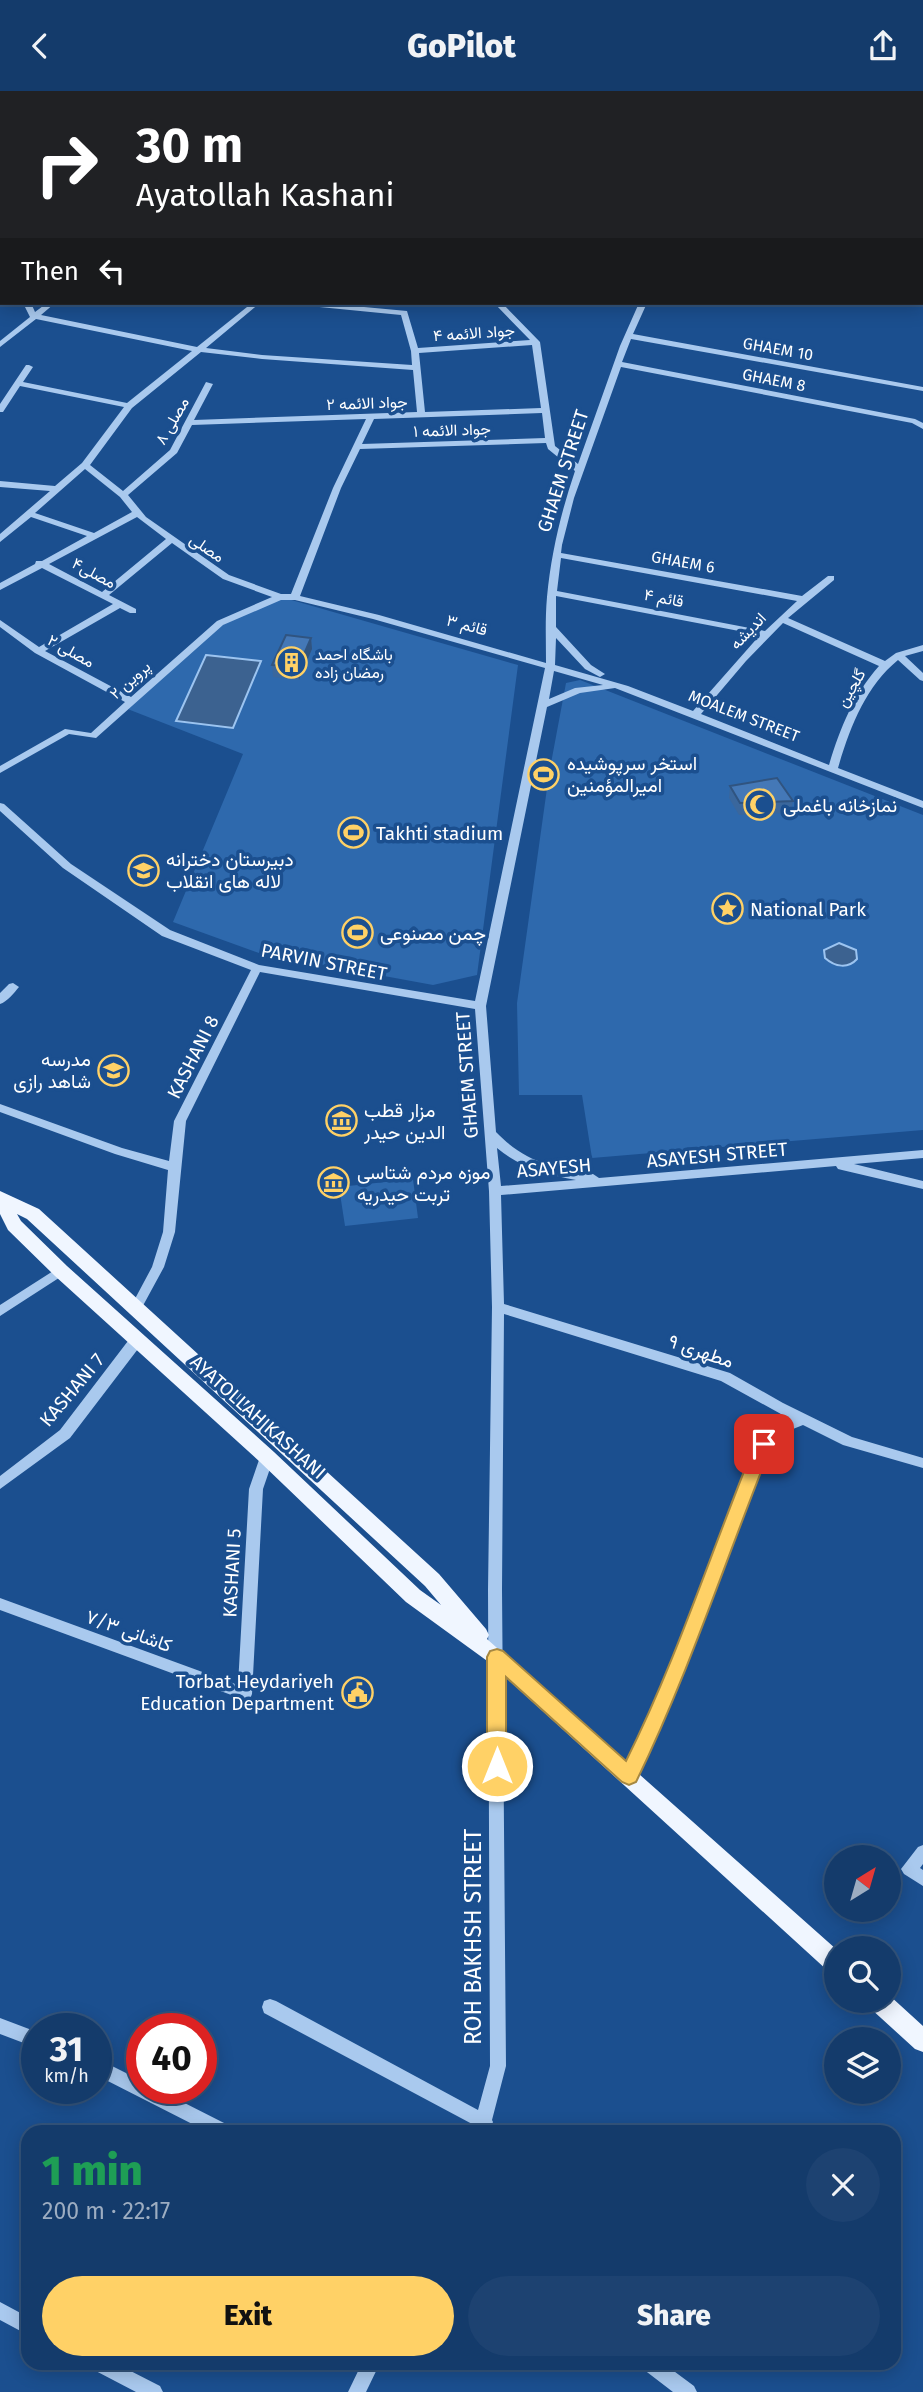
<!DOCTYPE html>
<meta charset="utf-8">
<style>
body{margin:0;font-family:"Fira Sans",Vazirmatn,sans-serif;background:#1d4271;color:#f1f3f6;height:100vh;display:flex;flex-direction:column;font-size:26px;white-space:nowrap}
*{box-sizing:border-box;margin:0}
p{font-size:23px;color:#9dadc1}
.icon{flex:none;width:38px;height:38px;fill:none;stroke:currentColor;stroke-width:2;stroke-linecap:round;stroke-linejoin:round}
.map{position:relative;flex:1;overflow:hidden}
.details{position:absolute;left:21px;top:2034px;width:880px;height:245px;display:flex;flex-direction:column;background:#143b6b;border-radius:21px;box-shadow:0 4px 18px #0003,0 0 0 2px #33557e}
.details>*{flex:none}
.banner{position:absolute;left:0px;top:0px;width:924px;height:214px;box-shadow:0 4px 18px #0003,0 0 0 2px #33557e;background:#202124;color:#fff;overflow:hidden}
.needle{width:46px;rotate:37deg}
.tools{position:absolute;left:824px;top:1754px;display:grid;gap:14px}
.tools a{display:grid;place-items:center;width:77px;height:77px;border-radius:50%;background:#143b6b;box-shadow:0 4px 18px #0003,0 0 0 2px #33557e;font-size:35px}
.speed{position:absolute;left:21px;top:1922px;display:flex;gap:14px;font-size:35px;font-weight:700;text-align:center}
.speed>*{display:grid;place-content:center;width:91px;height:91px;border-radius:50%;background:#143b6b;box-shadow:0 4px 18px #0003,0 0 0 2px #33557e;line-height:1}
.speed small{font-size:18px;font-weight:400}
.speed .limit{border:10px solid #d22;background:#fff;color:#111}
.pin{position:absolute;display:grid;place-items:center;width:60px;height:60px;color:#fff;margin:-30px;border-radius:14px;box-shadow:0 4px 10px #0006}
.me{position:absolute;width:77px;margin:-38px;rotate:0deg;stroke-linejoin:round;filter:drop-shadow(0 0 5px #0008)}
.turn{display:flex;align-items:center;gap:24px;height:147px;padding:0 21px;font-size:32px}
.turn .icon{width:91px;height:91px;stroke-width:2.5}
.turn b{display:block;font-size:49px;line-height:60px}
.then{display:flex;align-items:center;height:66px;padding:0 21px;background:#0003;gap:14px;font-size:26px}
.round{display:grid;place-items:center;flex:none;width:74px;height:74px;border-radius:37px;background:#1d4271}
.head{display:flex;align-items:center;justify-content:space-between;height:119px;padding:0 21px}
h1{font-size:42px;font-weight:800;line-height:52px;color:#1e9e55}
.primary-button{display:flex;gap:14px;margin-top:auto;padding:14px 21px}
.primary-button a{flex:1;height:80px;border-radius:42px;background:#ffd166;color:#111;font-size:28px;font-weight:800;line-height:80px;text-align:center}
.primary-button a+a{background:#1d4271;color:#f1f3f6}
header{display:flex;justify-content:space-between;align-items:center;height:91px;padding:0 21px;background:#143b6b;font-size:32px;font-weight:800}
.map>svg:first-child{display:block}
.green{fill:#2e69ad}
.water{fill:#3c6290;stroke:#9cc4f0;stroke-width:2}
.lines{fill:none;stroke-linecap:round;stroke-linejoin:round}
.canal{fill:#3c6290;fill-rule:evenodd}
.minor{fill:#a9c9ee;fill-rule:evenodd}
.major{fill:#f0f6ff;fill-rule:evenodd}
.wall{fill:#3a679d}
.shaded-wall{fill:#305480}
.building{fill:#4478b7;stroke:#305480;stroke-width:2}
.route{fill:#ffd166;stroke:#a68842;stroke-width:2}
.labels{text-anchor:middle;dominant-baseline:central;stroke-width:7;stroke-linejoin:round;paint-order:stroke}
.far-street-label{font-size:16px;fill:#fff;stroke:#1b4f8f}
.far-poi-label{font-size:16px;fill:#fff;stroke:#1b4f8f;text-anchor:start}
.street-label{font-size:19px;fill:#fff;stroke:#1b4f8f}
.poi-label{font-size:19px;fill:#fff;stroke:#1b4f8f;text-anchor:start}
.near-street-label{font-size:23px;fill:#fff;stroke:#1b4f8f}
</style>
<header><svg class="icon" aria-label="back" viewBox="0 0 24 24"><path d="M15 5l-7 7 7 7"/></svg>GoPilot<svg class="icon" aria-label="share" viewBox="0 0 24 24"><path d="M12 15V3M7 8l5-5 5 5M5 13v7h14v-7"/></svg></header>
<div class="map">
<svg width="923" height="2301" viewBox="0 0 923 2301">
<rect width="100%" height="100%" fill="#1b4f8f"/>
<path class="green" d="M281,506L518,574L477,884L433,894L259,862L173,831L243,663L125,617L216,537Z
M580,589L923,724V1039L592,1067L582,1004H519L517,912L549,683L566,592Z
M413,1088L418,1127L345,1135L339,1096Z"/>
<path class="water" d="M206,564L261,570L233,637L176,630Z
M839,852L856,859L857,868C848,878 835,876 825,867L824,859Z"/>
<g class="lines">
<path class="canal" d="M6,0H19L4,2Z"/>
<path class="minor" d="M59,0H66L58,2Z
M111,0H118L110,2Z
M302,0H308L301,2Z
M407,0H413V2H407Z
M512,0H518L511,2Z
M690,0H697L698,2H691Z
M705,0H711L704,2Z
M867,0L878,2H867Z
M922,9H923V13H922Z
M0,35H2V39H0Z
M922,35H923V39H922Z
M922,50H923V55H922Z
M0,67H2L0,72Z
M922,71H923L922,76Z
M922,86H923V90H922Z
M0,119H2V125H0Z
M0,131H2V135H0Z
M0,165H2V169H0Z
M23,212H31L35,221L47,212H55L41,224L197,256L252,212H260L206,257L262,264L412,274L411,260L401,224L299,214L295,212H321L407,220L418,257L530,249L494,212H502L540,251L555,355L578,373L620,255L639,212H647L633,243L923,296V300L631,248L622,271L915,328L923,332V338L912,332L621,276L574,407L562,454L561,462L802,505L828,485H834V489L788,527L885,570L896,562L923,554V560L905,565L923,582V590L920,589L898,569C866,595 850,636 838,677L923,710V717L615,597L580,602L547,616L486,915L496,1041C526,1072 552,1076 593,1083L599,1087L923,1059V1067L854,1073L923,1090V1098L842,1079L838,1078L836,1075L501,1104L504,1213L730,1282L783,1312L852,1346L923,1367V1377L843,1354L803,1334L788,1340L769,1356L666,1624L634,1690L629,1692L624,1690L622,1685L652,1623L757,1353L778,1332L790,1328L721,1290L504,1223L502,1499L506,1975L492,2029L493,2031L489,2040H473L474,2034L264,1922L262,1916L264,1910L270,1908L276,1910L478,2019L490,1975L488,1499L492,1216L489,1100L475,918L260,881L186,1030L175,1141L164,1176L139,1222H131L129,1219L152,1176L163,1141L168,1079L115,1063L0,1021V1013L122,1057L169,1070L174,1030L251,879L162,845L63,777L0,720V712L4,713L71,773L170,839L259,874L475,910L545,577L373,528L295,509H281L223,534L96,647L69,643L0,682V675L65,638L91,642L125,611L35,562L0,536V529L39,556L113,513L42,477L0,499V492L35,473L36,470H42L87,445L31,426L0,451V443L50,400L0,396V390L55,395L82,372L124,316L20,295L3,321H0V313L26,274H29L33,276L23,291L127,312L192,260L36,228L0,256V250L30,226ZM532,254L541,317L425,321L419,262ZM201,261L262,268L413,279L417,321L194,329L213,293L206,291L170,359L123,400L90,374L132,317ZM542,322L545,347L362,353L374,328ZM366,328L333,397L291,503H281L229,484L146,426L128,404L177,362L192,334ZM546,352L548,358L575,380C561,421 551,463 547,506C545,528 546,550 546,572L379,524L300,505L341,397L360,358ZM85,378L120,406L132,421L94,442L35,422ZM137,426L166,448L102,501L49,473ZM172,452L223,488L272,506L217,530L131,606L45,560L120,517L130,522H136V518L109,504ZM561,467L797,510L765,540L557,500ZM556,505L760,544L693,620L628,595L555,574L556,547L585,578L600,586L605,583L591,574L556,536ZM783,532L879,575C854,603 840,637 829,674L701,623L746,570ZM554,580L603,594L575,597L549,608ZM497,1057C521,1077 547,1083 576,1089L501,1095Z
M13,892L19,896C14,902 7,911 0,913V902L9,893Z
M61,1175L65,1177L67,1180L65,1183L0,1225V1214Z
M136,1245L141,1246L142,1250L141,1254L70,1347L0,1398V1385L60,1339L131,1246Z
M267,1361L272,1362L274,1366L263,1398L252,1603L250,1608L245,1609L0,1519V1507L238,1594L249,1398L260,1366L262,1362Z
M923,1754V1773L920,1777L923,1779V1795L904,1783L901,1778L918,1756Z
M0,1927L37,1941V1957L0,1943Z
M96,1967L142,1990V1997H155L228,2034L230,2040H206L96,1984Z
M0,2211L28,2226V2244L0,2229Z
M89,2272H115L160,2295L163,2301H136L92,2278Z
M362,2272H380L366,2301H348Z
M640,2272H663L694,2295L697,2301H673L643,2278Z"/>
<path class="major" d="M0,1100L39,1118L439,1483L486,1538L489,1544L487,1548L836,1858V1883L828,1880L490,1572L406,1511L260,1371L55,1185L8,1139L0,1123ZM17,1123L27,1128L425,1495L441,1514L420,1499L274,1361L67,1175L21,1130Z
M889,1904L923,1935V1961L915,1958L870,1917L867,1909H889Z"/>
</g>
<path class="wall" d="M311,547L312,558L299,589L273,586L272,574Z
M730,695L793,710L791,722L739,724L729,707Z"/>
<path class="shaded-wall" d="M311,547L312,558L299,589L298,577Z"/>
<path class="building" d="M286,544L311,547L298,577L272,574Z
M777,687L793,710L740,712L730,695Z"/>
<path class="route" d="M764,1346L770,1348L772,1353C727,1465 689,1582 636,1691L629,1694L622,1691L506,1586V1675L504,1681L497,1684L490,1681L487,1675V1566L490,1560L497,1558L503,1560L626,1670C677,1568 712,1458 755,1353L758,1348Z"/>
<defs>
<symbol id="building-ring" viewBox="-11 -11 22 22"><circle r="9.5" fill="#1b4f8f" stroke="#ffd166" stroke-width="1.5"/><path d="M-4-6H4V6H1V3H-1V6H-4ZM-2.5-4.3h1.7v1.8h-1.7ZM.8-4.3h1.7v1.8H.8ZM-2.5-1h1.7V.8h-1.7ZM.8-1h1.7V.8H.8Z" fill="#ffd166"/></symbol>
<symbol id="stadium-ring" viewBox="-11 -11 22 22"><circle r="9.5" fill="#1b4f8f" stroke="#ffd166" stroke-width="1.5"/><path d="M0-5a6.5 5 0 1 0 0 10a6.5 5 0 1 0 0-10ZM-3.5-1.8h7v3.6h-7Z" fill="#ffd166"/></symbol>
<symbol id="mosque-ring" viewBox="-11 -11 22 22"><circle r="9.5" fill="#1b4f8f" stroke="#ffd166" stroke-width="1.5"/><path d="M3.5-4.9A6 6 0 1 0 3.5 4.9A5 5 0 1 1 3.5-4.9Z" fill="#ffd166"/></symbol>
<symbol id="school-ring" viewBox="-11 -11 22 22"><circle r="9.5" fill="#1b4f8f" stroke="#ffd166" stroke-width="1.5"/><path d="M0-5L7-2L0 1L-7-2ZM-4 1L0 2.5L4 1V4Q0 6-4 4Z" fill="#ffd166"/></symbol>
<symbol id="sight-ring" viewBox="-11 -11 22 22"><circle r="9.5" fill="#1b4f8f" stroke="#ffd166" stroke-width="1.5"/><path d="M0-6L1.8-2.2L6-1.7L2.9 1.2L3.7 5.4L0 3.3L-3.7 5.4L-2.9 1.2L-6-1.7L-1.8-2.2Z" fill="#ffd166"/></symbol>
<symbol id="museum-ring" viewBox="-11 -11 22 22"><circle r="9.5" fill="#1b4f8f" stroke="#ffd166" stroke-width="1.5"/><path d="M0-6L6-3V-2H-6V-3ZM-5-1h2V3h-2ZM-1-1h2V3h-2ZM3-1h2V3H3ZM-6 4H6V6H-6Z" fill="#ffd166"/></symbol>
<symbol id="civic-ring" viewBox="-11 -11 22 22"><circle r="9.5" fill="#1b4f8f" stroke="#ffd166" stroke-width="1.5"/><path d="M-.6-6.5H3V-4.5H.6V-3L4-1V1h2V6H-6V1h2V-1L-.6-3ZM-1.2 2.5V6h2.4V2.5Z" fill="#ffd166"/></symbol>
</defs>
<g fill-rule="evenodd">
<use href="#building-ring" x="274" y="554" width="35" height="35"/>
<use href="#stadium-ring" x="526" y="666" width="35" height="35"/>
<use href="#mosque-ring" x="742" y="696" width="35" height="35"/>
<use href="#stadium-ring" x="336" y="724" width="35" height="35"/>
<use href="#school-ring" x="126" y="762" width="35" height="35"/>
<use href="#sight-ring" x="710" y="800" width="35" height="35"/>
<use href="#stadium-ring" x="340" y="824" width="35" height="35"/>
<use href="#school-ring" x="96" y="962" width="35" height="35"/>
<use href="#museum-ring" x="324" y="1012" width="35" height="35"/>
<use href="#museum-ring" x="316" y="1074" width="35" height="35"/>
<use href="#civic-ring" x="340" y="1584" width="35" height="35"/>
</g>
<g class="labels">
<g class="far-street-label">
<text transform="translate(474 242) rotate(-4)">جواد الائمه ۴</text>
<text transform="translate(778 258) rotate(10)">GHAEM 10</text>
<text transform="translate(774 289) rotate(11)">GHAEM 8</text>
<text transform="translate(367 312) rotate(-2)">جواد الائمه ۲</text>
<text transform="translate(172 330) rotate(-60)">مصلی ۸</text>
<text transform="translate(452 339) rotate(-2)">جواد الائمه ۱</text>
<text transform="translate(207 457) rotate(34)">مصلی</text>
<text transform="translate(683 471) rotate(10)">GHAEM 6</text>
<text transform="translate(94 482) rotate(28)">مصلی۴</text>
<text transform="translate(664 507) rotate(11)">قائم ۴</text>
<text transform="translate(467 534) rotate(15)">قائم ۳</text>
<text transform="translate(748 540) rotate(-46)">اندیشه</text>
<text transform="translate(71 560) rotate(29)">مصلی ۲</text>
<text transform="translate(130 589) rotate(-42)">پروین ۲</text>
<text transform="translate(851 597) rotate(-59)">گلچین</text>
<text transform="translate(744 625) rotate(21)">MOALEM STREET</text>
</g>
<g class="far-poi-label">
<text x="315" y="563">باشگاه احمد<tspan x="315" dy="18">رمضان زاده</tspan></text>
</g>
<g class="street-label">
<text transform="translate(563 380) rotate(-72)">GHAEM STREET</text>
<text transform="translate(324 871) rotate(11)">PARVIN STREET</text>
<text transform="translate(193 966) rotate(-63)">KASHANI 8</text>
<text transform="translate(467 984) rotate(-94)">GHAEM STREET</text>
<text transform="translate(717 1064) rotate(-5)">ASAYESH STREET</text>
<text transform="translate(554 1077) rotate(-5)">ASAYESH</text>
<text transform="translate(701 1260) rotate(19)">مطهری ۹</text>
<text transform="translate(72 1299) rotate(-50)">KASHANI 7</text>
<text transform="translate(258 1326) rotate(42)">AYATOLLAH KASHANI</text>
<text transform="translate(232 1482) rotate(-87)">KASHANI 5</text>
<text transform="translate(129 1540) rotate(20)">کاشانی ۷/۳</text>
</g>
<g class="poi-label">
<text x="567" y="672">استخر سرپوشیده<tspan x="567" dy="22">امیرالمؤمنین</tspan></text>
<text x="783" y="714">نمازخانه باغملی</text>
<text x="376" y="742">Takhti stadium</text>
<text x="166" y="768">دبیرستان دخترانه<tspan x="166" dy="22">لاله های انقلاب</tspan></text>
<text x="750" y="818">National Park</text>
<text x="380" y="842">چمن مصنوعی</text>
<text x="91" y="968" text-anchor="end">مدرسه<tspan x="91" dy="22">شاهد رازی</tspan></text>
<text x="364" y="1019">مزار قطب<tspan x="364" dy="22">الدین حیدر</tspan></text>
<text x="357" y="1081">موزه مردم شتاسی<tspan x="357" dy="22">تربت حیدریه</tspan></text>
<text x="334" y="1590" text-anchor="end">Torbat Heydariyeh<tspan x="334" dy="22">Education Department</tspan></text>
</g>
<g class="near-street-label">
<text transform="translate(473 1846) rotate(-90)">ROH BAKHSH STREET</text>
</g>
</g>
</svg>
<div class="tools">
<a><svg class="needle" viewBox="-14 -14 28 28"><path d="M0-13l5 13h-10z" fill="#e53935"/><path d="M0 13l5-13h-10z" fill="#9dadc1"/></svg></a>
<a><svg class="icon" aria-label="search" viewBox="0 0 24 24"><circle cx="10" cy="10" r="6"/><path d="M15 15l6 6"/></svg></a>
<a><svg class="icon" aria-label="layers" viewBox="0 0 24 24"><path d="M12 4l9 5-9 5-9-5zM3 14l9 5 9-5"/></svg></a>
</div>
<div class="speed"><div>31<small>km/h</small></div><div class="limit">40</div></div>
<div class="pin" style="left:764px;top:1353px;background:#d93025"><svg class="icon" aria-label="arrive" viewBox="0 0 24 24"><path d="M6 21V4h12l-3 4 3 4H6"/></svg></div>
<svg class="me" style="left:497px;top:1675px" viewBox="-20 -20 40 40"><circle r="17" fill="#ffd166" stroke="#fff" stroke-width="3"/><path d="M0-11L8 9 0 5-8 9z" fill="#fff"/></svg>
<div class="banner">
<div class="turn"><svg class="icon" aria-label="right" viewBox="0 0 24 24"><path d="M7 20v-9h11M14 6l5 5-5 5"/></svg><div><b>30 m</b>Ayatollah Kashani</div></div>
<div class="then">Then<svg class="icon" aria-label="left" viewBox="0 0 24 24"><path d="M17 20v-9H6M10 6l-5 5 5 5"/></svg></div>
</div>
<section class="details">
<div class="head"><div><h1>1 min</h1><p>200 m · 22:17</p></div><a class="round"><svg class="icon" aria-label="close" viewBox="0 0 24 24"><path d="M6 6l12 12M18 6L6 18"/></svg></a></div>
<div class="primary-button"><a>Exit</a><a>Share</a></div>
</section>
</div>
